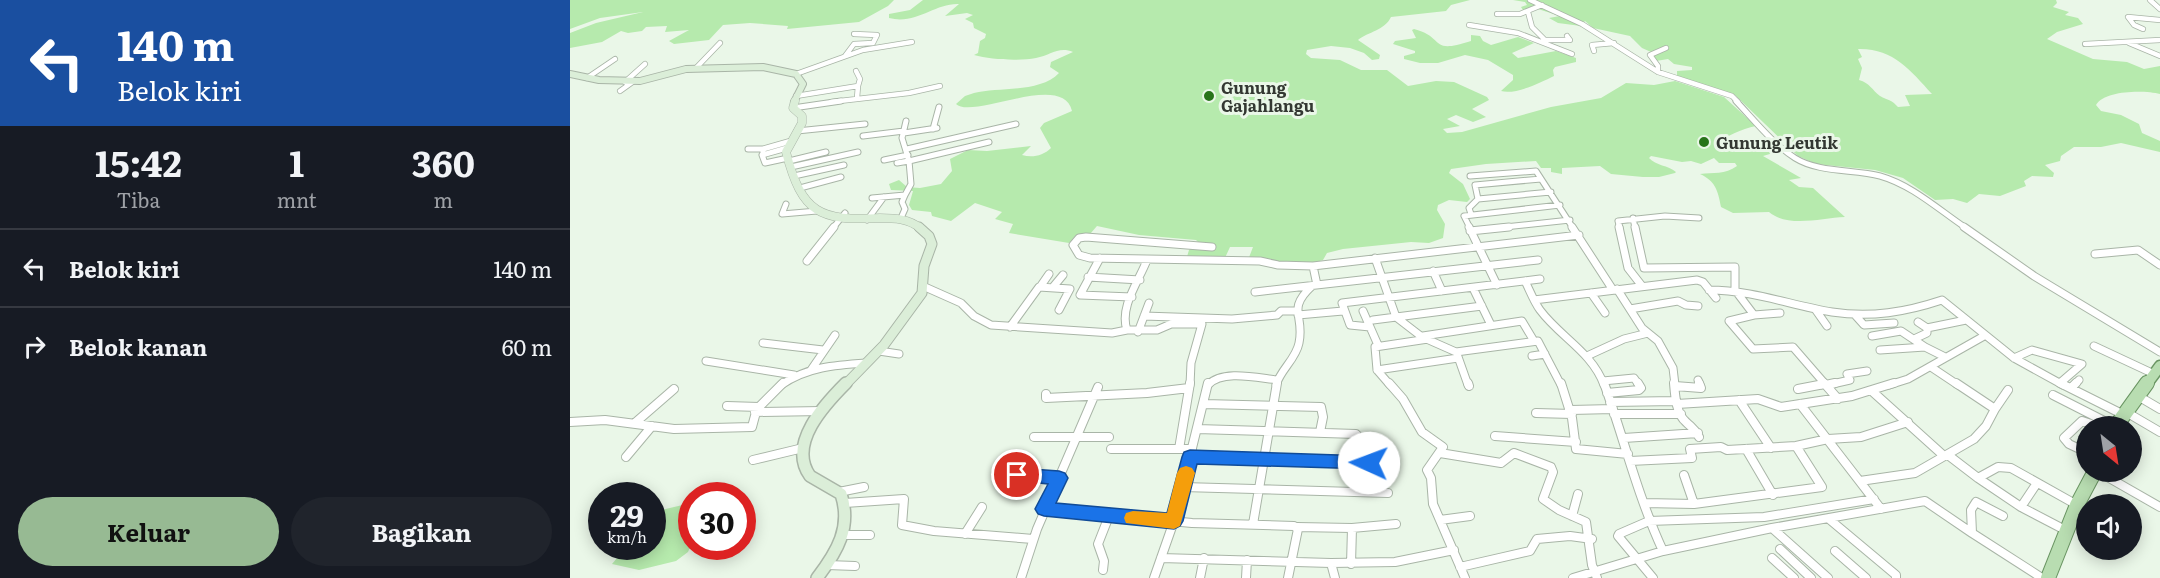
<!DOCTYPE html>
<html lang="id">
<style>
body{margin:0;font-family:Literata,serif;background:#20242c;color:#f1f3f6;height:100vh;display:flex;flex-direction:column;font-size:22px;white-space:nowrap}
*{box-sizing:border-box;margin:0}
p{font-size:20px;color:#9ea1a6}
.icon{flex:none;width:33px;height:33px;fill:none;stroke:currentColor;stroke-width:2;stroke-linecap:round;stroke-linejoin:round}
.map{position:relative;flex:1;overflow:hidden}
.details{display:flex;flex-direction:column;background:#171b24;width:570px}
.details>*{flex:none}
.guide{background:#1a4fa0;color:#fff;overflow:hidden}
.needle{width:39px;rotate:150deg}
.fabs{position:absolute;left:1506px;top:416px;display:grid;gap:12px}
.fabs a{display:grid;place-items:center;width:66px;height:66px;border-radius:50%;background:#171b24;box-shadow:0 3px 15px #0003;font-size:30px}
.speed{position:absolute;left:18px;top:482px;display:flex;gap:12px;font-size:30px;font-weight:700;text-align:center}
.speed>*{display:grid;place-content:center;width:78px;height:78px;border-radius:50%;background:#171b24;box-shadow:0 3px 15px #0003;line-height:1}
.speed small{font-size:15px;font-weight:400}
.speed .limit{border:9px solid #d22;background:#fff;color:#111}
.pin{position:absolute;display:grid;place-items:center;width:51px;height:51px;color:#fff;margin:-26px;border:3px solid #fff;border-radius:50%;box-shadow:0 2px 6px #0007}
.me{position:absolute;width:66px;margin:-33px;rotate:272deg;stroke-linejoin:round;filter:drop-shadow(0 0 4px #0008)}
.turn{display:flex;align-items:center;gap:21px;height:126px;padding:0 18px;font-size:27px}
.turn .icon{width:78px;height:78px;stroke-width:2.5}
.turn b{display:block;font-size:42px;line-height:51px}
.eta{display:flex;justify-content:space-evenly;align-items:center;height:102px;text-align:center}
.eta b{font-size:36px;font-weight:700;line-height:42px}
.action{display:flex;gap:12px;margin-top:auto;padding:12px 18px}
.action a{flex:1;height:69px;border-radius:36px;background:#97ba93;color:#111;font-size:24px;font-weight:700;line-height:69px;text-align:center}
.action a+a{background:#20242c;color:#f1f3f6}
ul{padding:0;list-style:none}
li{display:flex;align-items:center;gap:18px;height:78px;padding:0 18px;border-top:2px solid #363941}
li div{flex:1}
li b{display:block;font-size:22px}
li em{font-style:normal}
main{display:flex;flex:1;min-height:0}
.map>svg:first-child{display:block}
.green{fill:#b6eaad;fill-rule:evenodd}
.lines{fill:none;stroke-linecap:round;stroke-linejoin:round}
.street-far3-casing{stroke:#a9b5a7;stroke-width:6}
.street-far2-casing{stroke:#a9b5a7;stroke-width:7}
.street-far1-casing{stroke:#a9b5a7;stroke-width:9}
.street-casing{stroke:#a9b5a7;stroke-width:10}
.secondary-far3-casing{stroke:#a9b5a7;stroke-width:8}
.secondary-far2-casing{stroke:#a9b5a7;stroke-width:9}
.secondary-far1-casing{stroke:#a9b5a7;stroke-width:11}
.secondary-casing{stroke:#a9b5a7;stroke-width:14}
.primary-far1-casing{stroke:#6a9563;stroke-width:13}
.primary-casing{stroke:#6a9563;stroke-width:16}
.street-far3{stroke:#fff;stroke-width:4.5}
.street-far2{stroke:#fff;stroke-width:5}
.street-far1{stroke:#fff;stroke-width:7}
.street{stroke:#fff;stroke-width:8}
.secondary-far3{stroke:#dbeed8;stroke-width:6}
.secondary-far2{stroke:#dbeed8;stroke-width:8}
.secondary-far1{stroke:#dbeed8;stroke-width:9}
.secondary{stroke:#dbeed8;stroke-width:11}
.primary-far1{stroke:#b8ddb1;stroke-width:10}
.primary{stroke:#b8ddb1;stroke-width:14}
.route{fill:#1a73e8;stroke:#114b97;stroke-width:1.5}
.slow{fill:#f59e0b}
.poi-dot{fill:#28741a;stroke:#eaf7e8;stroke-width:2}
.labels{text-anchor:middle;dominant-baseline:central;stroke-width:6;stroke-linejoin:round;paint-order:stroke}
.far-poi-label{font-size:16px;font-weight:bold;fill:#333832;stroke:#eaf7e8;text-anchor:start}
</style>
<main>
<section class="details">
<div class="guide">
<div class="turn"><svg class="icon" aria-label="left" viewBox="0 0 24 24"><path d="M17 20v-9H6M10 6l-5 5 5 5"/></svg><div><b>140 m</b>Belok kiri</div></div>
</div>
<div class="eta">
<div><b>15:42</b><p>Tiba</p></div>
<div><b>1</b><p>mnt</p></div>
<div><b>360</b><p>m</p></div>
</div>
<ul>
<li><svg class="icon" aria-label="left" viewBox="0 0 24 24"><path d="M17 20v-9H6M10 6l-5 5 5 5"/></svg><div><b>Belok kiri</b></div><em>140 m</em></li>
<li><svg class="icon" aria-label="right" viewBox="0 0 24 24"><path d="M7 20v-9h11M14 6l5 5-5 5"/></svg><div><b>Belok kanan</b></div><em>60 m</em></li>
</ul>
<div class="action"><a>Keluar</a><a>Bagikan</a></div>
</section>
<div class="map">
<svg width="1590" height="578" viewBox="0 0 1590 578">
<rect width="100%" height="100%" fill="#eaf7e8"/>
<path class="green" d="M0,0H324L318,6L289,22L217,29L218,26L180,23L153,25L139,40L104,44L99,41L119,30L95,32L97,26L76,27L72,31L58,33L51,31L32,42L0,48V33L26,23L73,12L30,18L0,29Z
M353,0H900L881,5L876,11L821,17C815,30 798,32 788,40L810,55L809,59L802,60L794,53L780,48L761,46L737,50L736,54L741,58L770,60L791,70H817L838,86L866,81L884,82L917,97L919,100L902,109L916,117L903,122L886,115L877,119L890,126L873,129L877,133L892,132L981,107L1031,98L1056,83L1084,85L1105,81L1154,97L1186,126C1171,129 1157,136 1144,145L1145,148C1152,152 1159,148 1167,150L1181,143L1205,146L1210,151L1193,156L1231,178L1219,180L1229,187L1243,188L1275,217C1251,218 1218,228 1199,212L1163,213L1151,207C1148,190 1145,181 1130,174C1143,172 1155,175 1167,166L1165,163H1149L1144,158L1131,164L1121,161L1112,162L1081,156L1079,158C1086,166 1098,165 1106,172L1105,173L1089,177H1073L1041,174L1030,166L992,168V174L981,172V168H971L966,161L916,164L881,169L879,173L893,184L900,199L897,202L879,200L868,205L867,210L875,224L873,238L859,243L841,242L773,249L757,253L753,260L743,263L715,264L678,260L683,247H660L654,260H616L619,250L628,242L626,240L569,235L527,226L520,234L506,235L499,243L439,233L443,224L425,219L432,212L405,203L381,221L362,216L361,212L342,210L339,205L343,191L321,190L319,184L329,180L337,187L350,188L371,184L382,171L380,159L398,150L417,151L461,146L452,155C462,158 473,156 481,148L470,128L474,123L502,111C493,71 402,120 386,104L395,96L404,93C429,87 470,93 489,73L480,67L481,62L503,52C488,46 480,56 466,58C450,61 421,60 404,55L408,53L410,41L415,38L416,34L404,28L403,23L395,19L403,15L397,13L375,16L389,4C364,3 347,25 319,18V14L340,10Z
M943,0H1486L1487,3L1483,7L1499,12L1495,15L1508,18L1513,24L1487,32L1477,39L1523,59L1557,62L1574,69L1590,66V94C1574,90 1535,90 1526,105L1531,111L1551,115L1569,124L1572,133L1590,141V152L1551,143L1531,147H1504L1491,156L1490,161L1475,165L1484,173L1483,177L1462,176L1454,181L1456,186L1430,196L1409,194L1397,203L1383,199L1365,200L1333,178L1305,170L1246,164L1228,156L1165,95L1107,77V71L1122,70V67L1104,64L1098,59L1086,61L1081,52L1072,48L1060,36L1023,28L1015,21L1011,26L988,23L979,18L990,16L968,9L955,13L951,7L957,5L955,2ZM1288,49C1323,48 1340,70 1362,94L1335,95L1340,106L1328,107C1320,98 1318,101 1310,96C1302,90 1300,83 1289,80L1292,68L1288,59L1292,57Z
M844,29C876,37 858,55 901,41V35L910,36L913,41L921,45L948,37L964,43L942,53L948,58L986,51L1006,58V62L985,67L983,70L984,76C970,83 945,95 931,91L943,80V75L918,60L895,55L868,63H850L834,59V56L845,53V51L823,44L825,41L846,38L842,30Z
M121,503V545L118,552L106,561L69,570L42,564L57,546H82L83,512Z"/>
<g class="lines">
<defs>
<path id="street-far3" d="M960,0L1012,24L1088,72L1162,96L1168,102
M1580,0L1590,9
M958,12L962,27L974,39
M927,14H950L972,5
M899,25L948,33L1002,54
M1573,29L1564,25L1558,17L1590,20
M973,40H1000L997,36
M1559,43L1590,56
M1515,44L1590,40
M1024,51L1022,45L1044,43
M275,56L284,44L303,43L307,35L284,34
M126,68L150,43
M286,71L290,79L288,86
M1088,72V66L1080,55L1096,48
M226,74L293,50L342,42
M17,78L45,59
M55,82L75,64
M50,91L64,81
M226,96L288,86L287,98
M261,102L339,93L370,86"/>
<path id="street-far2" d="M1166,101C1184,120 1203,144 1225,158C1249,173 1284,169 1310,176C1342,185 1369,210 1396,228
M223,108L271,101
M363,129L369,107
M227,131L295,124
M334,133L367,128
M293,136L334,131
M217,148L192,155L195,163L218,158
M178,149H193
M337,149L446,124
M193,154V149L221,141
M314,160L338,155
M219,161L256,152
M327,163L339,161L332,138L336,121
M221,167L288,152
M224,176L274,165
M900,176L966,171L1003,228
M230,188L271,177
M335,195L341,184L339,161L419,142
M302,198L335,195L332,202L335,209L331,218
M908,199L905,185L971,179
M908,199L981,192
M216,204L212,214L247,211
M901,214L899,208L908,199
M1063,218L1065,228
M297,220L314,197
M263,228L275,213
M900,228L894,216L990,205
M925,228L1000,220
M1050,228L1048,221L1095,216L1129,218"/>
<path id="street-far1" d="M899,227L927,285
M1002,227L1043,290
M1049,227L1058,268L1072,286
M1065,227L1074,268L1165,267V290L1184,315
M1394,227L1464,276L1590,352
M900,231L939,227
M642,247L516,237L509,238L503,245L509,255L520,258L690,261L708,265L743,266L1009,235
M1525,254L1568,250L1590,265
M530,258L510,295L562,297
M805,258L826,317L852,337L886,352L968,341L991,385
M237,261L264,227
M743,266L747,285
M863,271L872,291
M518,277L570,280
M955,281C960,291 964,302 970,310C990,337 1022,352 1034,385
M355,287L391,303L404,316L421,325L542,333L557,330C549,307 569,281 577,260
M470,287L479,274
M483,287L493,275
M903,288L921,325
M1047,289L1072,328L1088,341L1103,368L1105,385
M1139,290C1182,290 1220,305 1262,312C1301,318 1336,312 1372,300L1444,358L1493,385
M685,292L968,260
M1021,293L1035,313
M964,300L1127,280L1133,282L1146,298
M1060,309L1108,301L1116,305L1128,306
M1245,309L1257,326
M793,311L808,345
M1210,313L1184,315L1159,321L1183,349L1223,347L1256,385
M728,315L773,311
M1285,315L1294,325L1324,323
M574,316L662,319L707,315L711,311H727
M803,320L912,306
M1348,322L1357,328L1396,320
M440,327L469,287L500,289L489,310
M800,327L780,325L772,303L970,279
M557,330H587L601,324H632L621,363L620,385
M568,332L579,303
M853,336L952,321L964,341
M1302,336L1331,331L1355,347
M858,339L805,347L807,370L888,358
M1344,339L1357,333V328
M193,343L253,350
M1524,346L1584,374
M1310,350L1355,347L1375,357
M309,351L329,354
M887,354L898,385
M962,356L975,354
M1017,356L1054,339L1078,333
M1444,358L1462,350L1512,364L1490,383
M136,361L224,375
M1361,367L1388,385
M241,370L265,335
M807,370L820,385
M1128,380L1130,385
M1033,381L1064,378L1069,385
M211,385C237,367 265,365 296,363
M638,385C652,369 688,378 708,380
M706,385C711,369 726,359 729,343C735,315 716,310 742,286
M1251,385L1254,384
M1258,385L1280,380L1277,374L1297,371
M1319,385L1338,379L1414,336
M1504,385L1509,380"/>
<path id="street" d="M819,383L833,399L852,432L873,447L857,470L861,478L863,504L895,578
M898,383L899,386
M991,383L1002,418L1006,449L1058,454
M1104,383C1105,395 1106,414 1116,422C1122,428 1125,429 1129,437
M1254,383L1268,399
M1490,383L1554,415
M1256,385L1265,383
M1105,386L1131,388L1129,383
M1501,388L1506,383
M1228,389L1254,384
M1303,392L1374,456
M1037,393L1069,390L1071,388L1068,383
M476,394V398L577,393L619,388
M1483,395L1544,426
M1568,396L1590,409
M1169,400L1201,448
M1040,402L1106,401
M634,404L751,407L753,417L750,432
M1107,404L1188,399L1211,407L1282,396L1324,383
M1230,404L1311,509
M157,406L189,407L185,412L252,411
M189,407L213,383
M1425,409L1438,390
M1001,410L1043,409
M1556,412L1590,432
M966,413L1002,414
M1044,414H1111
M0,422L35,420L104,429L182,427L186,412
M66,422L104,389
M627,429L786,434L789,438L786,462
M925,436L1006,442
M464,437H539
M1054,438L1128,433
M788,445L813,463
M541,449H622
M609,449L620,383
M1176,449L1203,495
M1516,452L1499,444L1494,438L1512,421L1527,426
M870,453L931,463L944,453L981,467L983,472L973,499L989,510L1016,522L1022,565L1027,578
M1378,455L1408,478
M56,457L82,426
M620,457L813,463
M183,460L233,448
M1060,461L1122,458L1120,449L1151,447L1157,450L1226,446L1258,439L1291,437L1338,422
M1527,471L1590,507
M426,474L489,478
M1114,475L1124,504
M1290,481L1345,473L1404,439L1416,426L1425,409L1386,383
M613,487L818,493
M269,492L294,487
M275,503L334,499L332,525L364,531L463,539
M1075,503L1124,504L1252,487L1226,446
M1451,507L1467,483
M474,509L622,523L724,526L728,529L718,578
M1002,516L1008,494
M1433,516L1406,502L1401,510L1402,533L1472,578
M1259,519L1326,575V578
M870,520L900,516
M683,524L707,383
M727,527L782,528L826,524
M1497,531L1451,507L1408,478L1428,467L1441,468L1507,505
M395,534L412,507
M274,535H300
M1210,549L1241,578
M1093,551L1202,528
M1265,551L1296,578
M591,558L761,563L765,578
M1202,558L1224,578
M761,563L825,562L884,550
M781,564L782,528
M257,565L285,566
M890,567L960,551L967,539L1000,536L1022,539
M533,570L534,561L528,544L539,516
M451,578L467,529L528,387
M584,578L604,521L638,383
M630,578L634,558
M676,578L677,560
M1003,578L1093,551C1068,497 1054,439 1034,383
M1083,578L1048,536L1049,534L1079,521L1194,517L1304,499
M1258,578L1202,528L1355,501L1402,533"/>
<path id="secondary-far3" d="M0,74L29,80L70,81L116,69L193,67L226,74L233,84L224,102"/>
<path id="secondary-far2" d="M225,101L223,108L232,116V123L216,152C232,214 250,221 310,218C325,218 339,219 350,228"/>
<path id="secondary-far1" d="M275,385L314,345L352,293L354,266L362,244L359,236L349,227"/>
<path id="secondary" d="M247,578C267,552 282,527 271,494L240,476C217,444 255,404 276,383"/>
<path id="primary-far1" d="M1576,385L1590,366"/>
<path id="primary" d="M1546,426L1577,383
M1478,578L1507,505L1525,471"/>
</defs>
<use href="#street-far3" class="street-far3-casing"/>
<use href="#street-far2" class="street-far2-casing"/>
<use href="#street-far1" class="street-far1-casing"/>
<use href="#street" class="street-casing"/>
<use href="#secondary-far3" class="secondary-far3-casing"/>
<use href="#secondary-far2" class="secondary-far2-casing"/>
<use href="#secondary-far1" class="secondary-far1-casing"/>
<use href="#secondary" class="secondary-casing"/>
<use href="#primary-far1" class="primary-far1-casing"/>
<use href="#primary" class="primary-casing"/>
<use href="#street-far3" class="street-far3"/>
<use href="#street-far2" class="street-far2"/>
<use href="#street-far1" class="street-far1"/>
<use href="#street" class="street"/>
<use href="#secondary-far3" class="secondary-far3"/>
<use href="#secondary-far2" class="secondary-far2"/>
<use href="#secondary-far1" class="secondary-far1"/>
<use href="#secondary" class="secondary"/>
<use href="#primary-far1" class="primary-far1"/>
<use href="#primary" class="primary"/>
</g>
<path class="route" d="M620,450L799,456L805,458L808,463L805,467L799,469L627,464L613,521L610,526L604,529L474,516L468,514L465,509L478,484L441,480L438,475L441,470L447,468L489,471L495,473L498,478L486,503L597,513L612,457L614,452Z"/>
<path class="slow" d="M616,466L622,468L625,473L610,526L604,529L556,523L554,518L556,513L563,511L597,513L607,473L610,468Z"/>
<g class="poi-dot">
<circle cx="639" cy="96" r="6"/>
<circle cx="1134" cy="142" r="6"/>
</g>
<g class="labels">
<g class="far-poi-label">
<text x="651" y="87">Gunung<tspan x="651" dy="18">Gajahlangu</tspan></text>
<text x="1146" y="142">Gunung Leutik</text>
</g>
</g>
</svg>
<div class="fabs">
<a><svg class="needle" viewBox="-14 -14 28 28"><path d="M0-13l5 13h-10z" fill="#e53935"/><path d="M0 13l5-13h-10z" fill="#9ea1a6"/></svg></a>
<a><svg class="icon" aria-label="sound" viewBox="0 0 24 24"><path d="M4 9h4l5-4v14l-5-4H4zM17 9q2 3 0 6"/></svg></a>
</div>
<div class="speed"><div>29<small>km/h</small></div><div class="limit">30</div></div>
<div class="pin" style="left:447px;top:475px;background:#d93025"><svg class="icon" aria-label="arrive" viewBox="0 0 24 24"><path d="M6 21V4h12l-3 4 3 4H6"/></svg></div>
<svg class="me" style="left:799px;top:463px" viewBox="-20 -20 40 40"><circle r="19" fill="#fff"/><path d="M0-13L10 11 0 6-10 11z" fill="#1a73e8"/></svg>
</div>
</main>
